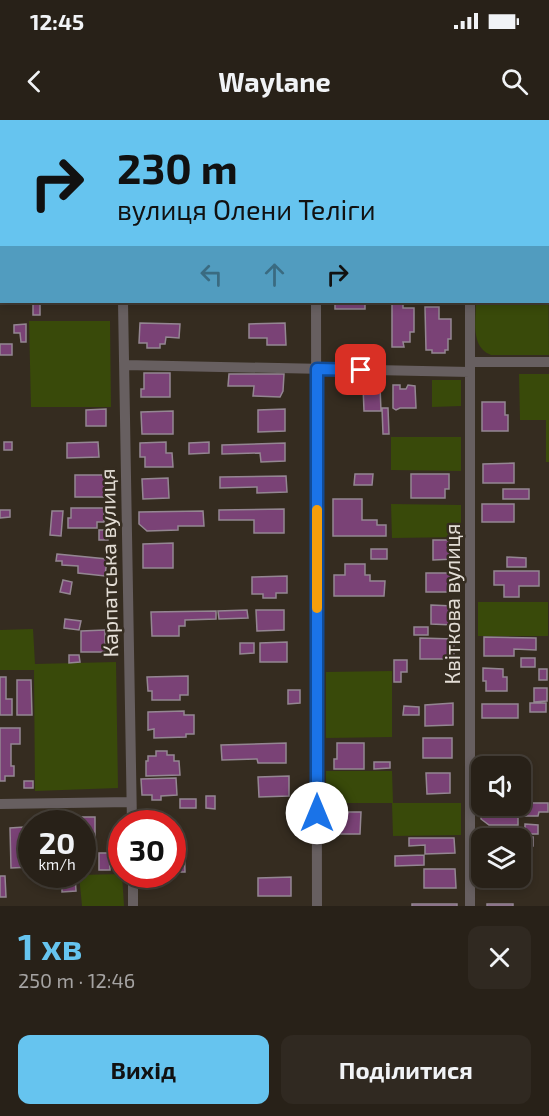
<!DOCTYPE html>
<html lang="uk">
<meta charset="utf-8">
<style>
body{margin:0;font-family:"Exo 2",sans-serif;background:#302921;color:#f1f3f6;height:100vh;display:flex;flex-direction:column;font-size:22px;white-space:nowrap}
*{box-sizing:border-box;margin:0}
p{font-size:20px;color:#a5a3a2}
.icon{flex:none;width:33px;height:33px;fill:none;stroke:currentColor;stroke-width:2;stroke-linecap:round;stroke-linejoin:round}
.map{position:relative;height:786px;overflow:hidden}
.sheet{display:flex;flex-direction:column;background:#282118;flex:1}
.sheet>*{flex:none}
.banner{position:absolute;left:0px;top:0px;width:549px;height:183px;box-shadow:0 3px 9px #0003,0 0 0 2px #443e37;background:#66c4ef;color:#111;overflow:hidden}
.fabs{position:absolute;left:471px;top:636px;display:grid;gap:12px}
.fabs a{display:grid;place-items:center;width:60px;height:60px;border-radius:12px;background:#282118;box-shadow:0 3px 9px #0003,0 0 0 2px #443e37;font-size:30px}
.speed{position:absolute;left:18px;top:690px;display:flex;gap:12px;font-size:30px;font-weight:700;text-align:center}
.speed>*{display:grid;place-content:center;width:78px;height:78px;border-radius:50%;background:#282118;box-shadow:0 3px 9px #0003,0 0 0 2px #443e37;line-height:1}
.speed small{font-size:15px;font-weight:400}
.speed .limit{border:9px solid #d22;background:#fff;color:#111}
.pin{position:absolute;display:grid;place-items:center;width:51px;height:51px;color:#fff;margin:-26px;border-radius:12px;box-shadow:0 3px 9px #0006}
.me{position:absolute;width:66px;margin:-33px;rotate:0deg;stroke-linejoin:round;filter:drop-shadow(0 0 4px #0008)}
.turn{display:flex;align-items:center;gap:21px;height:126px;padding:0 18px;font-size:27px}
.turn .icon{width:78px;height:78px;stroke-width:2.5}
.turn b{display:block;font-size:42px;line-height:51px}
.lanes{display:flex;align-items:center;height:57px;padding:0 18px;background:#0003;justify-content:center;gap:30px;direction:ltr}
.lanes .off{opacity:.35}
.round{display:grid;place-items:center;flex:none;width:63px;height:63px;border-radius:12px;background:#302921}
.summary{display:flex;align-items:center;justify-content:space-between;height:102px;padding:0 18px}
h1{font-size:36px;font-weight:700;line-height:45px;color:#66c4ef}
.button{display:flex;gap:12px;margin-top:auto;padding:12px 18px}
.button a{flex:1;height:69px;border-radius:12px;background:#66c4ef;color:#111;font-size:24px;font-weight:700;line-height:69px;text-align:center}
.button a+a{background:#302921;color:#f1f3f6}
.status{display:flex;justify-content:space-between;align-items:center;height:42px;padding:0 30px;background:#282118;direction:ltr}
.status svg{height:16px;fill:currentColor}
header{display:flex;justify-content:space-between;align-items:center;height:78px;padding:0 18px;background:#282118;font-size:27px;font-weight:700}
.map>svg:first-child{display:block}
.green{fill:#394a0a}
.building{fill:#7a4276;stroke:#948692;stroke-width:1.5}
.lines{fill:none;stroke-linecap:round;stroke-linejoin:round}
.minor{stroke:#675f60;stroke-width:10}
.route-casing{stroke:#114b97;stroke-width:15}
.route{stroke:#1a73e8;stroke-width:10}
.slow{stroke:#f59e0b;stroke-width:10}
.labels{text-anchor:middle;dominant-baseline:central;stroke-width:5;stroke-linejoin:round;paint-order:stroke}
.street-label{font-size:21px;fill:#e3ddd5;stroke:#352c20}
</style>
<div class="status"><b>12:45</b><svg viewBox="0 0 49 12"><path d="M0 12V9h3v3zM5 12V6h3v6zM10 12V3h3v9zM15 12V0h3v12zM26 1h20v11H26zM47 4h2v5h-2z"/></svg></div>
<header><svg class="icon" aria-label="back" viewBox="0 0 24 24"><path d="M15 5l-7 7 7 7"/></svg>Waylane<svg class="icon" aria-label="search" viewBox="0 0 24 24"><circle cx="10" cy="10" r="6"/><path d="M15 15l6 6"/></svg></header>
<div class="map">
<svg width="549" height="786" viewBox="0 0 549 786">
<rect width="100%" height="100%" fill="#352c20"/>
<path class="green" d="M548,119L549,235H491C470,227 476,200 476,182H548Z
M29,201H110L111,287H31Z
M519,254H549V342H546V300H520Z
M432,260H461V286L432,287Z
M391,317H461V351L391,350Z
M391,384L461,385V417L392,418Z
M478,482H548V516H478Z
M33,509L35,544L116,542L118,668L35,671L34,550H0V510Z
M392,551V617L326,618V552Z
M326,651H392L393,683H461V715L393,716L392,683H326Z
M122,754L124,786H82L79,755Z"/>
<path class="building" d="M536,0H549V29H548V2Z
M33,182H40V195H33Z
M335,182H365V189H335Z
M392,182H403V188H414V212H410V222H403L404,227H392Z
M425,187H439V199H451V219H448V230H445V233H432V230H426Z
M140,203L180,204L179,218L166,217L165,224H160V228H147V223H139Z
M285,203L286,225H267V218H249V204Z
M26,204V222H21L20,213H14V205Z
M0,224H12V235H0Z
M345,232H374V240L345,239Z
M144,253H170V277H141V269H144Z
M229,254H284L283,271L280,277L253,276L254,266H228Z
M393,265H400V269H406L408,265L415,266L416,288H400L396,290L393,288Z
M363,266H380L381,291H364Z
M482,282H505V295H508V311H482Z
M382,288H388L389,314H383Z
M106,289V306H86V290Z
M285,289V311L258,312V290Z
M173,291V314H142L141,292Z
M4,322H12V330H4Z
M98,322L99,337L67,338V323Z
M166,322V333H172L173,347H145V337H140V323Z
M209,322V333L189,334V323Z
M285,323V341L261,342L260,333L222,334V325Z
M514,343V363H483V344Z
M355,354H373L372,365H354Z
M411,354H449V369H445V378H411Z
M75,355H106V377H75Z
M286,356L287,372L257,373V367L220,368V357Z
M168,358L169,378L143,379L142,359Z
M503,369H529V379H503Z
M333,379H362V400H377V405H386V416H333Z
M482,384H514V402H482Z
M71,388H104V402H97V408H68V398H71Z
M284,389V413H254V400H219V390Z
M0,390H10V397L0,398Z
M52,391H63L61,416L50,415Z
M203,391L204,406H178V410L147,411L139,404V392Z
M99,410H108V420H99Z
M433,420H455V439L433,440Z
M173,423V448H143V424Z
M371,429H387V439H371Z
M57,434L107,439L105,456L78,453V446L62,445V441H56Z
M507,437L526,438V447H507Z
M345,444H365V455H370V461H385L384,476H334V455H345Z
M494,451H539V466H519V477H504V465H494Z
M426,453H452L453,472H426Z
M287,456V473H276V478H263V474H252V457Z
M63,460L72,462L70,474L60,472Z
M431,485L453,486V505L431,504Z
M247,490L248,498L219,499L218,491Z
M256,490H284V510L257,511Z
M216,491V499L185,500V506H179V516H152L151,492Z
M65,499L81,501L79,510L64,508Z
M414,507H428V515H414Z
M105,510V532H81V511Z
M484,517L536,518V530L514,529V536H484Z
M420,518L454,519V539H420Z
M287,522V542H260V523Z
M240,523H254V533L240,534Z
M69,535H79L80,542L69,543Z
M521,538H535V547H521Z
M394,540H407V552H401V562H394Z
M483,548L503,549V557H507V571H486V561H483Z
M539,549H547V560H539Z
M188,556V575H180V580H152V571H148L147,557Z
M0,557H6V579H12V595H0Z
M17,560H31L32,595H17Z
M534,568H547V581L534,582Z
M288,570H300V583L288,584Z
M453,583V605L425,606V585Z
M530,583H546V592H530Z
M482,584H518V598H482Z
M404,586L419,587V595H403Z
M184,591V595H194V614H186V617L154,618V609L148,610V592Z
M0,608H20V624H11V646H14V656H5V661H0Z
M423,618H452V638H423Z
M286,623V643H258L257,639L222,640L221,625Z
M337,623H364V649H334V639H337Z
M156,631H167V635H174V641H179L180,655L146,656V641H148V636H156Z
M374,642H390V648L374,649Z
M426,653H450V673L427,674Z
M289,656V676L259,677L258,657Z
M176,658L177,675L161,676V680H152V675H142L141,659Z
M24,661H33V668H24Z
M206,676H215V689L206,688Z
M180,679H196V688H180Z
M520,683H548V692H539L538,696H518V705H489L481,699L482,686H520Z
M332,692H361L360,714H328V701H332Z
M77,697H95V717H82V704H77Z
M525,704L538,705V714H525Z
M24,707V713H32V747L11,748L10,708Z
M486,717H533V726H520V718H486Z
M409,718H454L455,733L425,734V725L409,726Z
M172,720H184L185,752H172Z
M99,733H109L110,750H99Z
M424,735V745L395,746V736Z
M424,749H455L456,768H424Z
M0,756H5L6,777H0Z
M62,756H75L76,771L62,772Z
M291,757V776H258V758Z
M412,784H457V786H412Z
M487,784H513V786H487Z"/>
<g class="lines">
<path class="minor" d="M119,0V2
M315,0V2
M548,52H549
M0,60H2
M123,182L132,704
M316,182L317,786
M470,182V786
M470,242H549
M125,245L470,252
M0,684L131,682
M133,754V786"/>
</g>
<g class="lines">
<defs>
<path id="route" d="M317,693V249L361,250"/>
</defs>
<use href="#route" class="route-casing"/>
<use href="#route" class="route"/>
<path class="slow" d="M317,390V488"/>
</g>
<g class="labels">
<g class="street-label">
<text transform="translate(108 443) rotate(-91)">Карпатська вулиця</text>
<text transform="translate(451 484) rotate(-90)">Квіткова вулиця</text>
</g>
</g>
</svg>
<div class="fabs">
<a><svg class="icon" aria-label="sound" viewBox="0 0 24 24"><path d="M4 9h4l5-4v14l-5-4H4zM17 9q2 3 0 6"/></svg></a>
<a><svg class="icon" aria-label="layers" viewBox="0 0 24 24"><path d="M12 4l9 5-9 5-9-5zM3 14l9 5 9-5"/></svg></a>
</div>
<div class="speed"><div>20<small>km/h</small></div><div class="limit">30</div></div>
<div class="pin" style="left:361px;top:250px;background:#d93025"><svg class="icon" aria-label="arrive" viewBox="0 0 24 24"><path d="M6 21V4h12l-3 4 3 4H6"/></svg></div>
<svg class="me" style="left:317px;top:693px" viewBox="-20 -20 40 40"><circle r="19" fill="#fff"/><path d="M0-13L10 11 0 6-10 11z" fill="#1a73e8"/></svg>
<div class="banner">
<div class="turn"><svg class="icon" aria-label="right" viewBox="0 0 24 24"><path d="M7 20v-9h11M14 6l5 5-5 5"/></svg><div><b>230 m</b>вулиця Олени Теліги</div></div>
<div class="lanes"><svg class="icon off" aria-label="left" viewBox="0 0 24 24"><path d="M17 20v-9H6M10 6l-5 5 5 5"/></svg><svg class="icon off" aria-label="ahead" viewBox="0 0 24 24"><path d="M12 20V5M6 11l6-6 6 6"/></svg><svg class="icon" aria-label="right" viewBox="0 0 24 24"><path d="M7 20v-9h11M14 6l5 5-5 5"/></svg></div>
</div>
</div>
<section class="sheet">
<div class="summary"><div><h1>1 хв</h1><p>250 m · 12:46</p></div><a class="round"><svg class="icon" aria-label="close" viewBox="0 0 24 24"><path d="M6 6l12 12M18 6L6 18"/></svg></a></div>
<div class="button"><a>Вихід</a><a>Поділитися</a></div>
</section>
